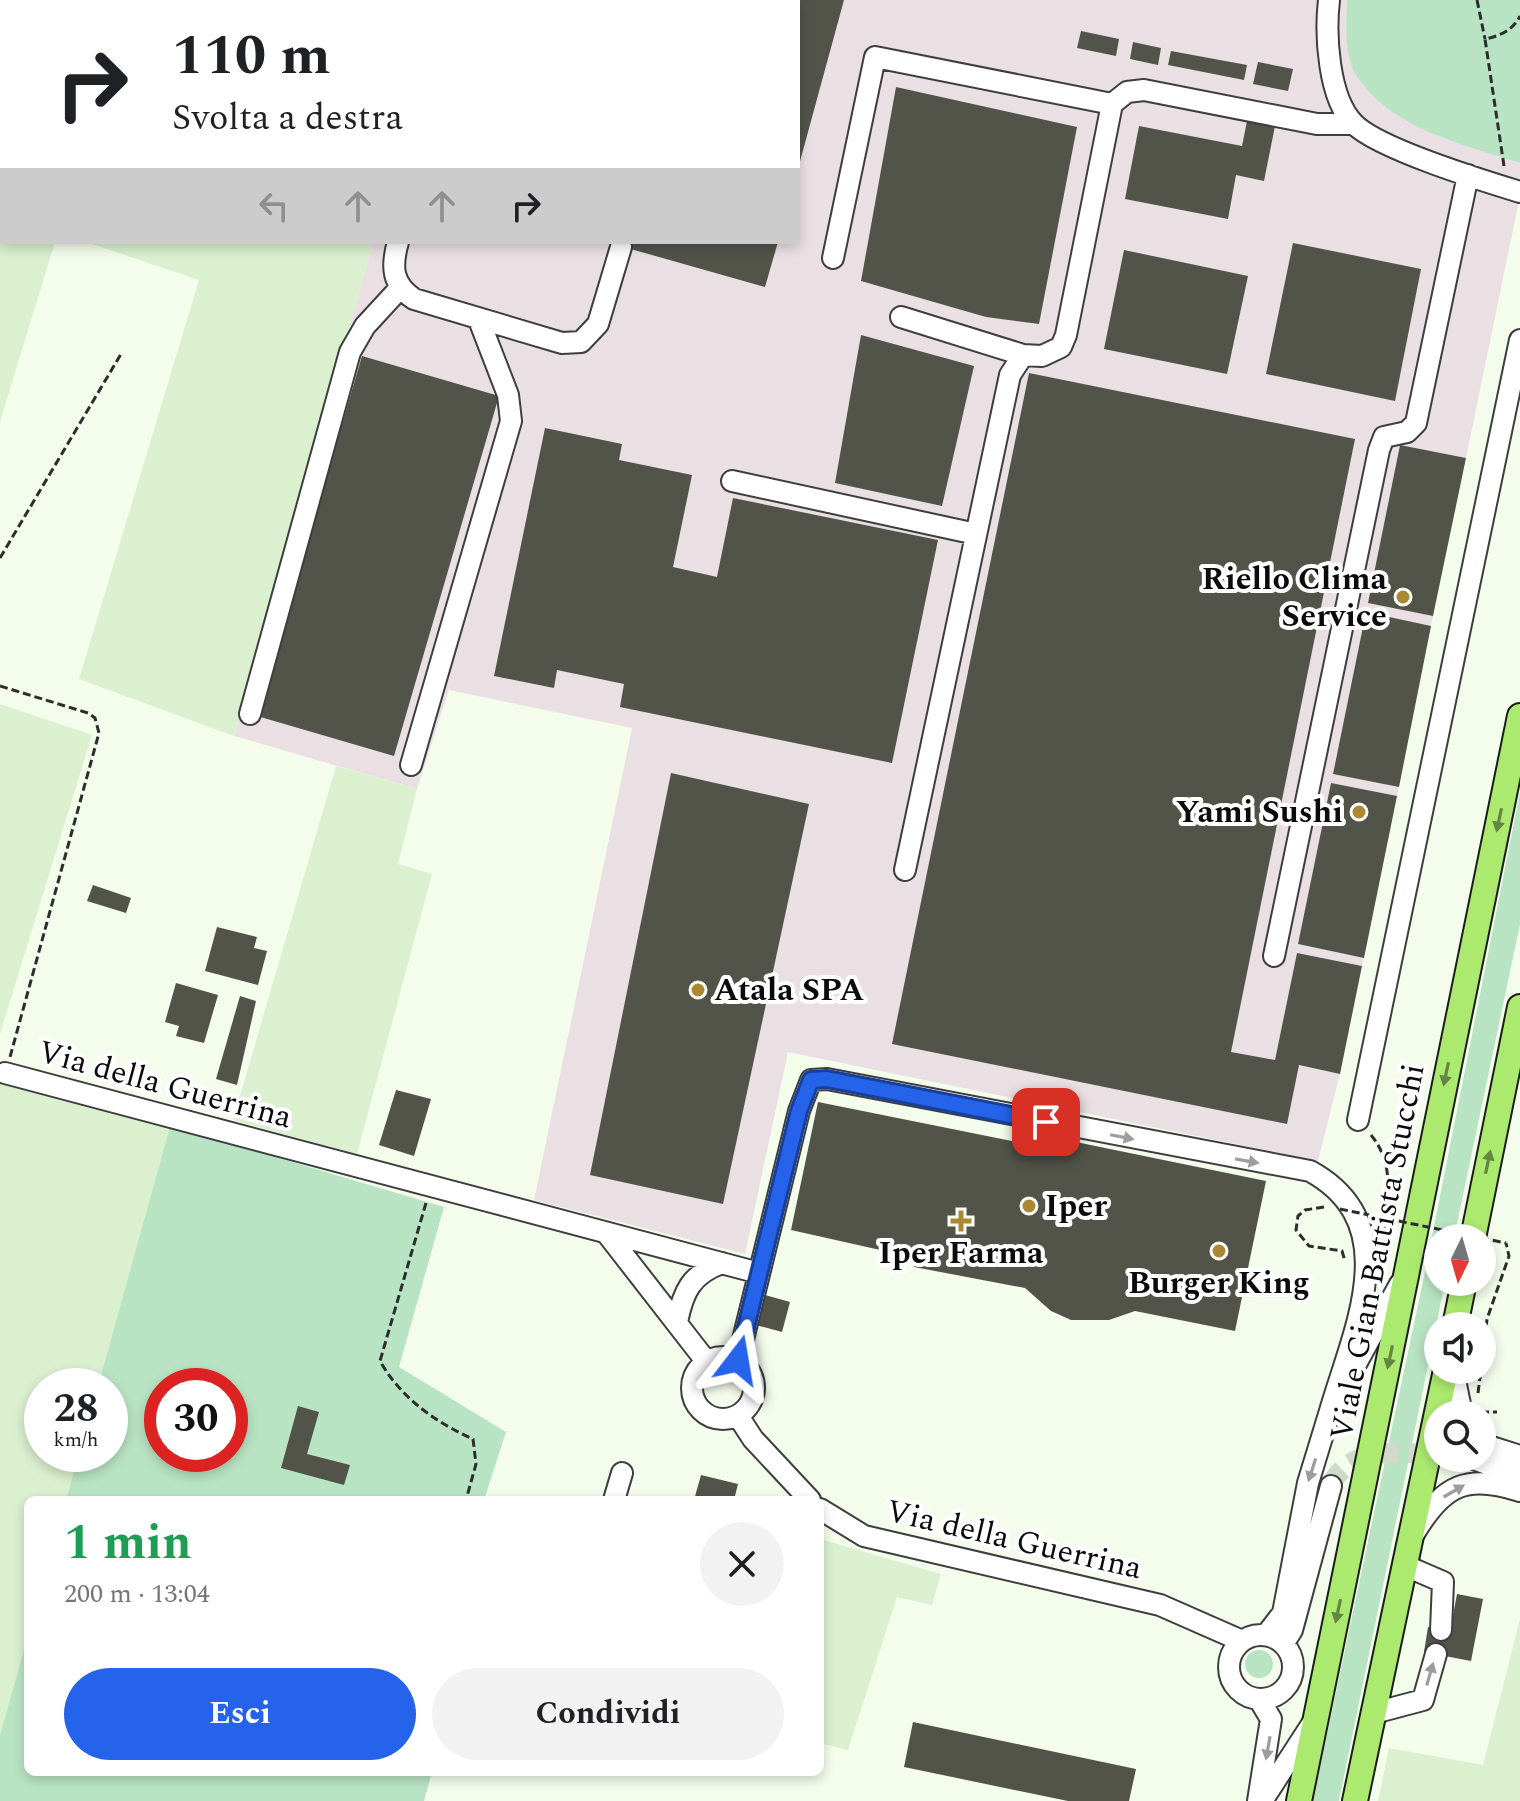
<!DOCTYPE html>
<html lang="it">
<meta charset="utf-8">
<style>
body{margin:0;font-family:Spectral,serif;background:#f2f2f2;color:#202124;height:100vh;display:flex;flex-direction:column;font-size:30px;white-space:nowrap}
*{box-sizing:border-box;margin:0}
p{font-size:26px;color:#757577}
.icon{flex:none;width:44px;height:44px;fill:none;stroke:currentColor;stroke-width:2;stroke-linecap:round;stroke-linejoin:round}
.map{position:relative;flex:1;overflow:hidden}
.sheet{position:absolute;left:24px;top:1496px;width:800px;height:280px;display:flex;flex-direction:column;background:#fff;border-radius:12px;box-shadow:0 4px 12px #0003}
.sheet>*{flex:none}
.guide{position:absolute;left:0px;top:0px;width:800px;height:244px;box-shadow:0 4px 12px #0003;background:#fff;color:#202124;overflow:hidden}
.needle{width:52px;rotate:185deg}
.buttons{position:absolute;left:1424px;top:1224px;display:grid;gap:16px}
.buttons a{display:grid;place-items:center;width:72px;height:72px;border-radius:50%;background:#fff;box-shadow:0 4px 12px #0003;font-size:40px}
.speed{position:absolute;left:24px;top:1368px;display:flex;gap:16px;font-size:40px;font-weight:700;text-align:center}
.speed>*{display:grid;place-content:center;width:104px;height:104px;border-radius:50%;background:#fff;box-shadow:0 4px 12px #0003;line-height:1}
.speed small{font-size:20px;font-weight:400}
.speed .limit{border:12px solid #d22;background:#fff;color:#111}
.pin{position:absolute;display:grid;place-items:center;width:68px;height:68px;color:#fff;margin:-34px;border-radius:16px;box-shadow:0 4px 12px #0006}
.me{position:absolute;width:88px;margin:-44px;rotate:14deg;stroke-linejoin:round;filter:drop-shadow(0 0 6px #0008)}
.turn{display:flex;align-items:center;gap:28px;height:168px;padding:0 40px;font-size:36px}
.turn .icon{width:104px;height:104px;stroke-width:2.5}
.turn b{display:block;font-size:56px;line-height:68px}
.lanes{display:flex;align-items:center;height:76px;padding:0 40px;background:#0003;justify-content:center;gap:40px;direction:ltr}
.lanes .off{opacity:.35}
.round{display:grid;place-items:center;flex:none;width:84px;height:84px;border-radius:42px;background:#f2f2f2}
.head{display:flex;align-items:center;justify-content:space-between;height:136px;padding:0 40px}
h1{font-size:48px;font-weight:700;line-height:60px;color:#1e9e55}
.cta{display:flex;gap:16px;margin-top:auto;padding:16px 40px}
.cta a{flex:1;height:92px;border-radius:48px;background:#2563eb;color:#fff;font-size:32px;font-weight:700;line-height:92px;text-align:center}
.cta a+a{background:#f2f2f2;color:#202124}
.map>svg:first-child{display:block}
.industrial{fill:#eae0e4}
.farmland{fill:#daf0cf}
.green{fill:#b9e4c3;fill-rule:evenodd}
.building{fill:#525349}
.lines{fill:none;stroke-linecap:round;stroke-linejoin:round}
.minor-tunnel{stroke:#d1d9ca;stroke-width:20;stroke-dasharray:20 10;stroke-linecap:butt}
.minor-casing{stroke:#3e3e3e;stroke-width:24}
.major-casing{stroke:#1c1c1c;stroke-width:28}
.path{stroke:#2d2d2d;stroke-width:3;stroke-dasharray:8 4;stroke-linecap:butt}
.minor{stroke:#fff;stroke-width:20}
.major{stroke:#acea6f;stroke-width:24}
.path-bridge{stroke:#2d2d2d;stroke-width:3;stroke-dasharray:8 4;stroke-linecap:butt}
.oneway{fill:#648642}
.oneway2{fill:#9d9d9d}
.route-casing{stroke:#184099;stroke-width:20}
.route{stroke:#2563eb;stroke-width:14}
.poi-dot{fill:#ad8832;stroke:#fff;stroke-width:3}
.labels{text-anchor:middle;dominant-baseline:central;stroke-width:8;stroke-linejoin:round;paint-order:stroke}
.poi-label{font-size:32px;font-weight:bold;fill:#0b0b0b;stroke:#fff;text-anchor:end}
.street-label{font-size:32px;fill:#0b0b0b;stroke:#fff}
</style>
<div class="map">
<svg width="1520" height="1801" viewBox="0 0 1520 1801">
<rect width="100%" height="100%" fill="#f4fdec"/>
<path class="industrial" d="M441,0H1347L1346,31L1438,136L1520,163V196L1466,458L1400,445L1368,602L1433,616L1431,626L1366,613L1333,773L1399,787L1397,796L1298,944L1364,958L1362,966L1297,953L1275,1060L1340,1074L1318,1161L788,1052L745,1254L534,1200L632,728L449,690L417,789L234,736L373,242H798V2Z"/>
<path class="farmland" d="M0,0H441L2,2V242H55L0,422Z
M86,242H373L234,736L79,679L199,280Z
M0,704L92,735L0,1034Z
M336,766L417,789L398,864L432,874L357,1154L233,1120Z
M0,1079L170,1126L98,1386H42V1454H79L66,1500H28V1635L0,1735Z
M820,1539L941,1574L932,1605L897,1597L848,1750L820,1743Z
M1520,1619V1801H1378L1389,1748L1483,1765Z"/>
<path class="green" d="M1347,0H1520V163C1463,144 1389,129 1355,73C1344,53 1346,22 1347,0Z
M1520,792V924L1454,1238H1438V1282H1445L1339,1801H1313L1426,1267Z
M170,1126L444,1207L399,1367L506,1432L484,1500H66L79,1454H110V1386H98ZM162,1386H230V1454H162Z
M28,1635V1772H432L424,1801H0V1735Z
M1245 1664a14 14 0 1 1 28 0a14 14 0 1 1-28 0Z"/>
<path class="building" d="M798,0H844L799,165H798Z
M1081,31L1119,39L1116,56L1077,48Z
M1133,42L1161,48L1158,65L1130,59Z
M1171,51L1247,65L1244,80L1168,65Z
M1258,62L1293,69L1288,91L1253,84Z
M896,87L1077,127L1039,324L986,317L861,281Z
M1247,121L1275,126L1264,181L1236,175L1228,219L1125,199L1139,126L1242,146Z
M606,242H778L765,287Z
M1293,243L1421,269L1395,401L1266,374Z
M1124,250L1248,276L1227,374L1104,349Z
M861,335L974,366L942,506L835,483Z
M362,356L499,396L394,756L257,716Z
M1029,373L1355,439L1231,1052L1275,1060L1297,953L1362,966L1340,1074L1299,1065L1287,1124L892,1044Z
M545,428L622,444L619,460L692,475L673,567L717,577L733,498L938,540L892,763L620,707L624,684L557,670L554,688L494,676Z
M1400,445L1466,458L1433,616L1368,603Z
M1366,612L1431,626L1399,787L1333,774Z
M671,773L809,804L723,1204L590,1175Z
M1331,783L1397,796L1364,958L1298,944Z
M93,885L131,898L126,913L87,901Z
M217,927L257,937L254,948L267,951L258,985L205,971Z
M176,983L218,995L204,1043L176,1036L179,1026L165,1022Z
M240,996L256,1001L237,1085L216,1079Z
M396,1090L431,1099L414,1156L379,1145Z
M818,1102L1067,1152L1071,1141L1266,1181L1235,1331L1135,1311L1109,1320H1071L1051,1311L1025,1288L914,1267L916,1258L791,1230Z
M765,1295L790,1302L782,1332L756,1325Z
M298,1406L319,1412L307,1454L350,1465L344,1485L281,1468Z
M701,1475L738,1484L734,1500H694Z
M1457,1594L1483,1599L1471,1661L1424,1652L1428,1627L1450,1631Z
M913,1722L1136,1769L1129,1801H1068L904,1767Z"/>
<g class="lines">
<path class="minor-tunnel" d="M1331,1486C1347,1446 1402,1452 1438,1455"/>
<defs>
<path id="minor" d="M1329,0C1325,34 1328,98 1354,124C1379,149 1484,181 1520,192
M465,2L466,0
M688,2V0
M398,242C391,267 392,284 414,299L562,343L581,342L598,324L621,247
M833,258L875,57L1112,104
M901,317L1023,355
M732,481L976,534
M250,714L350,352L365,326L400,288
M411,765L511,421L508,395L479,320
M905,870L1010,375L1023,355L1042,356L1061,347L1066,335L1112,104L1127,92L1144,90L1317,124H1354
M1274,956L1379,450L1384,437L1407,432L1416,423L1468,175
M5,1073L759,1273
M1358,1120L1520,340
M608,1235L706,1361
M677,1322C683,1292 691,1274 722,1263
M692 1388a31 31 0 1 1 62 0a31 31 0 1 1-62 0Z
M738,1360L799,1111L811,1080L827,1079L1310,1171C1407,1224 1353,1331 1330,1411
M1453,1370L1462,1414
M738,1416L753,1439L810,1500
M1482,1444L1520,1456
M1471,1458L1520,1476
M614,1500L622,1473
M820,1509L864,1536L1160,1605L1242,1641
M1415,1532C1444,1484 1467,1474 1520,1491
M1406,1566L1443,1582L1441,1630
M1266,1635L1283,1613L1308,1483L1330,1411L1400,1284
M1229 1667a32 32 0 1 1 64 0a32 32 0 1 1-64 0Z
M1283,1644L1292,1630L1331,1486
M1374,1713L1423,1700L1436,1654
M1258,1801L1271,1719L1259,1699
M1262,1801L1312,1724"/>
<path id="major" d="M1473,1238L1520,1007
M1455,1326L1464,1282
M1299,1801L1520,716
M1355,1801L1446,1370"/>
</defs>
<use href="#minor" class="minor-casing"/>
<use href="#major" class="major-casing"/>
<path class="path" d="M1477,0L1485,39
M1504,166L1485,39C1500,36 1513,30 1520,16
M0,558L121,354
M0,686L88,713L95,718L99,733L10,1057
M1371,1135C1398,1168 1385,1203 1384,1242
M426,1203L380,1361C401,1398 435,1422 473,1439L476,1464L466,1500
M1324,1207L1305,1210L1298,1216L1296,1230L1309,1246L1342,1251L1345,1261
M1482,1363L1487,1319L1509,1256L1506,1243
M1478,1393L1481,1370
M1481,1412H1497"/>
<use href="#minor" class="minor"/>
<use href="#major" class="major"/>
<path class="path-bridge" d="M1340,1209L1506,1243"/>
</g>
<defs><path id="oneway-solid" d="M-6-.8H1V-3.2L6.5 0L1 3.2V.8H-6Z" transform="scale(2)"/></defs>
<g class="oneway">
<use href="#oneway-solid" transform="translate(1499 820) rotate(102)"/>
<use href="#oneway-solid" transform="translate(1446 1074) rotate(102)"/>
<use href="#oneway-solid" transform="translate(1488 1162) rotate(-78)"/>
<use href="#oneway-solid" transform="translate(1390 1357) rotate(102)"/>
<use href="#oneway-solid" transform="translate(1338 1611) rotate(102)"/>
</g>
<g class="oneway2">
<use href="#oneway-solid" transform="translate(1122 1137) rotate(11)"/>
<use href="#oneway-solid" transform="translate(1247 1161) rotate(10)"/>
<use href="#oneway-solid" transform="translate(1312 1470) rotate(108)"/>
<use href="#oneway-solid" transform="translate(1454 1491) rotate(-30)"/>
<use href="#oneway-solid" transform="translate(1430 1674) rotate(-74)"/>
<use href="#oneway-solid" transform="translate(1268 1748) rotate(100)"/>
</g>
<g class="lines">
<defs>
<path id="route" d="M738,1360L799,1111L811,1080L827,1079L1046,1122"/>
</defs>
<use href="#route" class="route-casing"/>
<use href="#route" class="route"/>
</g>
<g class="poi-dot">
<circle cx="1403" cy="597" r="8"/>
<circle cx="1359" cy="812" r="8"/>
<circle cx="698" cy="990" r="8"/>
<circle cx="1029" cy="1206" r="8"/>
<path d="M957 1209h8v8h8v8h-8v8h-8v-8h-8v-8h8z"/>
<circle cx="1219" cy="1251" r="8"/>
</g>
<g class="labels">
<g class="poi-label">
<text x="1387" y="579">Riello Clima<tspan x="1387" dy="37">Service</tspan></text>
<text x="1343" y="812">Yami Sushi</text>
<text x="714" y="990" text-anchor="start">Atala SPA</text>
<text x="1045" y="1206" text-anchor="start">Iper</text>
<text x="961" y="1253" text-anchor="middle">Iper Farma</text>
<text x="1219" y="1283" text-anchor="middle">Burger King</text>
</g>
<g class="street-label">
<text transform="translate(165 1085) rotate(15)">Via della Guerrina</text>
<text transform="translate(1378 1252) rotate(-79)">Viale Gian Battista Stucchi</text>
<text transform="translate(1014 1540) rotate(13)">Via della Guerrina</text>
</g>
</g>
</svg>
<div class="buttons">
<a><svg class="needle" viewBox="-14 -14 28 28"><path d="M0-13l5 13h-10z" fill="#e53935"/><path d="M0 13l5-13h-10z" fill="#757577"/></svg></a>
<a><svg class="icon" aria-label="sound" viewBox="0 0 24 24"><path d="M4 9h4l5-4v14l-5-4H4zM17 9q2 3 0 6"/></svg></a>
<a><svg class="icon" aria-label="search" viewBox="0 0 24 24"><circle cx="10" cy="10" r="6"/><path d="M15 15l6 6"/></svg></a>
</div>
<div class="speed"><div>28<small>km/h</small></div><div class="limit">30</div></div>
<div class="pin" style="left:1046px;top:1122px;background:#d93025"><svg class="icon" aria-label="arrive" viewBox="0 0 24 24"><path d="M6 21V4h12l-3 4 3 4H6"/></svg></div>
<svg class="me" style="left:738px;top:1360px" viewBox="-20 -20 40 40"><path d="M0-17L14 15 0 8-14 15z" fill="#2563eb" stroke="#fff" stroke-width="4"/></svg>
<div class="guide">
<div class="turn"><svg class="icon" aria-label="right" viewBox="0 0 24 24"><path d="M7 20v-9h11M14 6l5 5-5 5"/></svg><div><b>110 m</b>Svolta a destra</div></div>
<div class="lanes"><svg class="icon off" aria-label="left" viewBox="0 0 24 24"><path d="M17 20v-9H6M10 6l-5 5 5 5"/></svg><svg class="icon off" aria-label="ahead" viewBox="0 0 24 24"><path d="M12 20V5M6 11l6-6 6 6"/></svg><svg class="icon off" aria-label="ahead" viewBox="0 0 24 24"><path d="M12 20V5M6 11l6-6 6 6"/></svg><svg class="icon" aria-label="right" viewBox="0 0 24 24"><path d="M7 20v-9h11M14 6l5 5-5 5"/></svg></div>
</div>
<section class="sheet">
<div class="head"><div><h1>1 min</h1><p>200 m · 13:04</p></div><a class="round"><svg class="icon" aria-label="close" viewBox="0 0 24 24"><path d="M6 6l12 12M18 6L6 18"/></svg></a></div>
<div class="cta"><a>Esci</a><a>Condividi</a></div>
</section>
</div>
